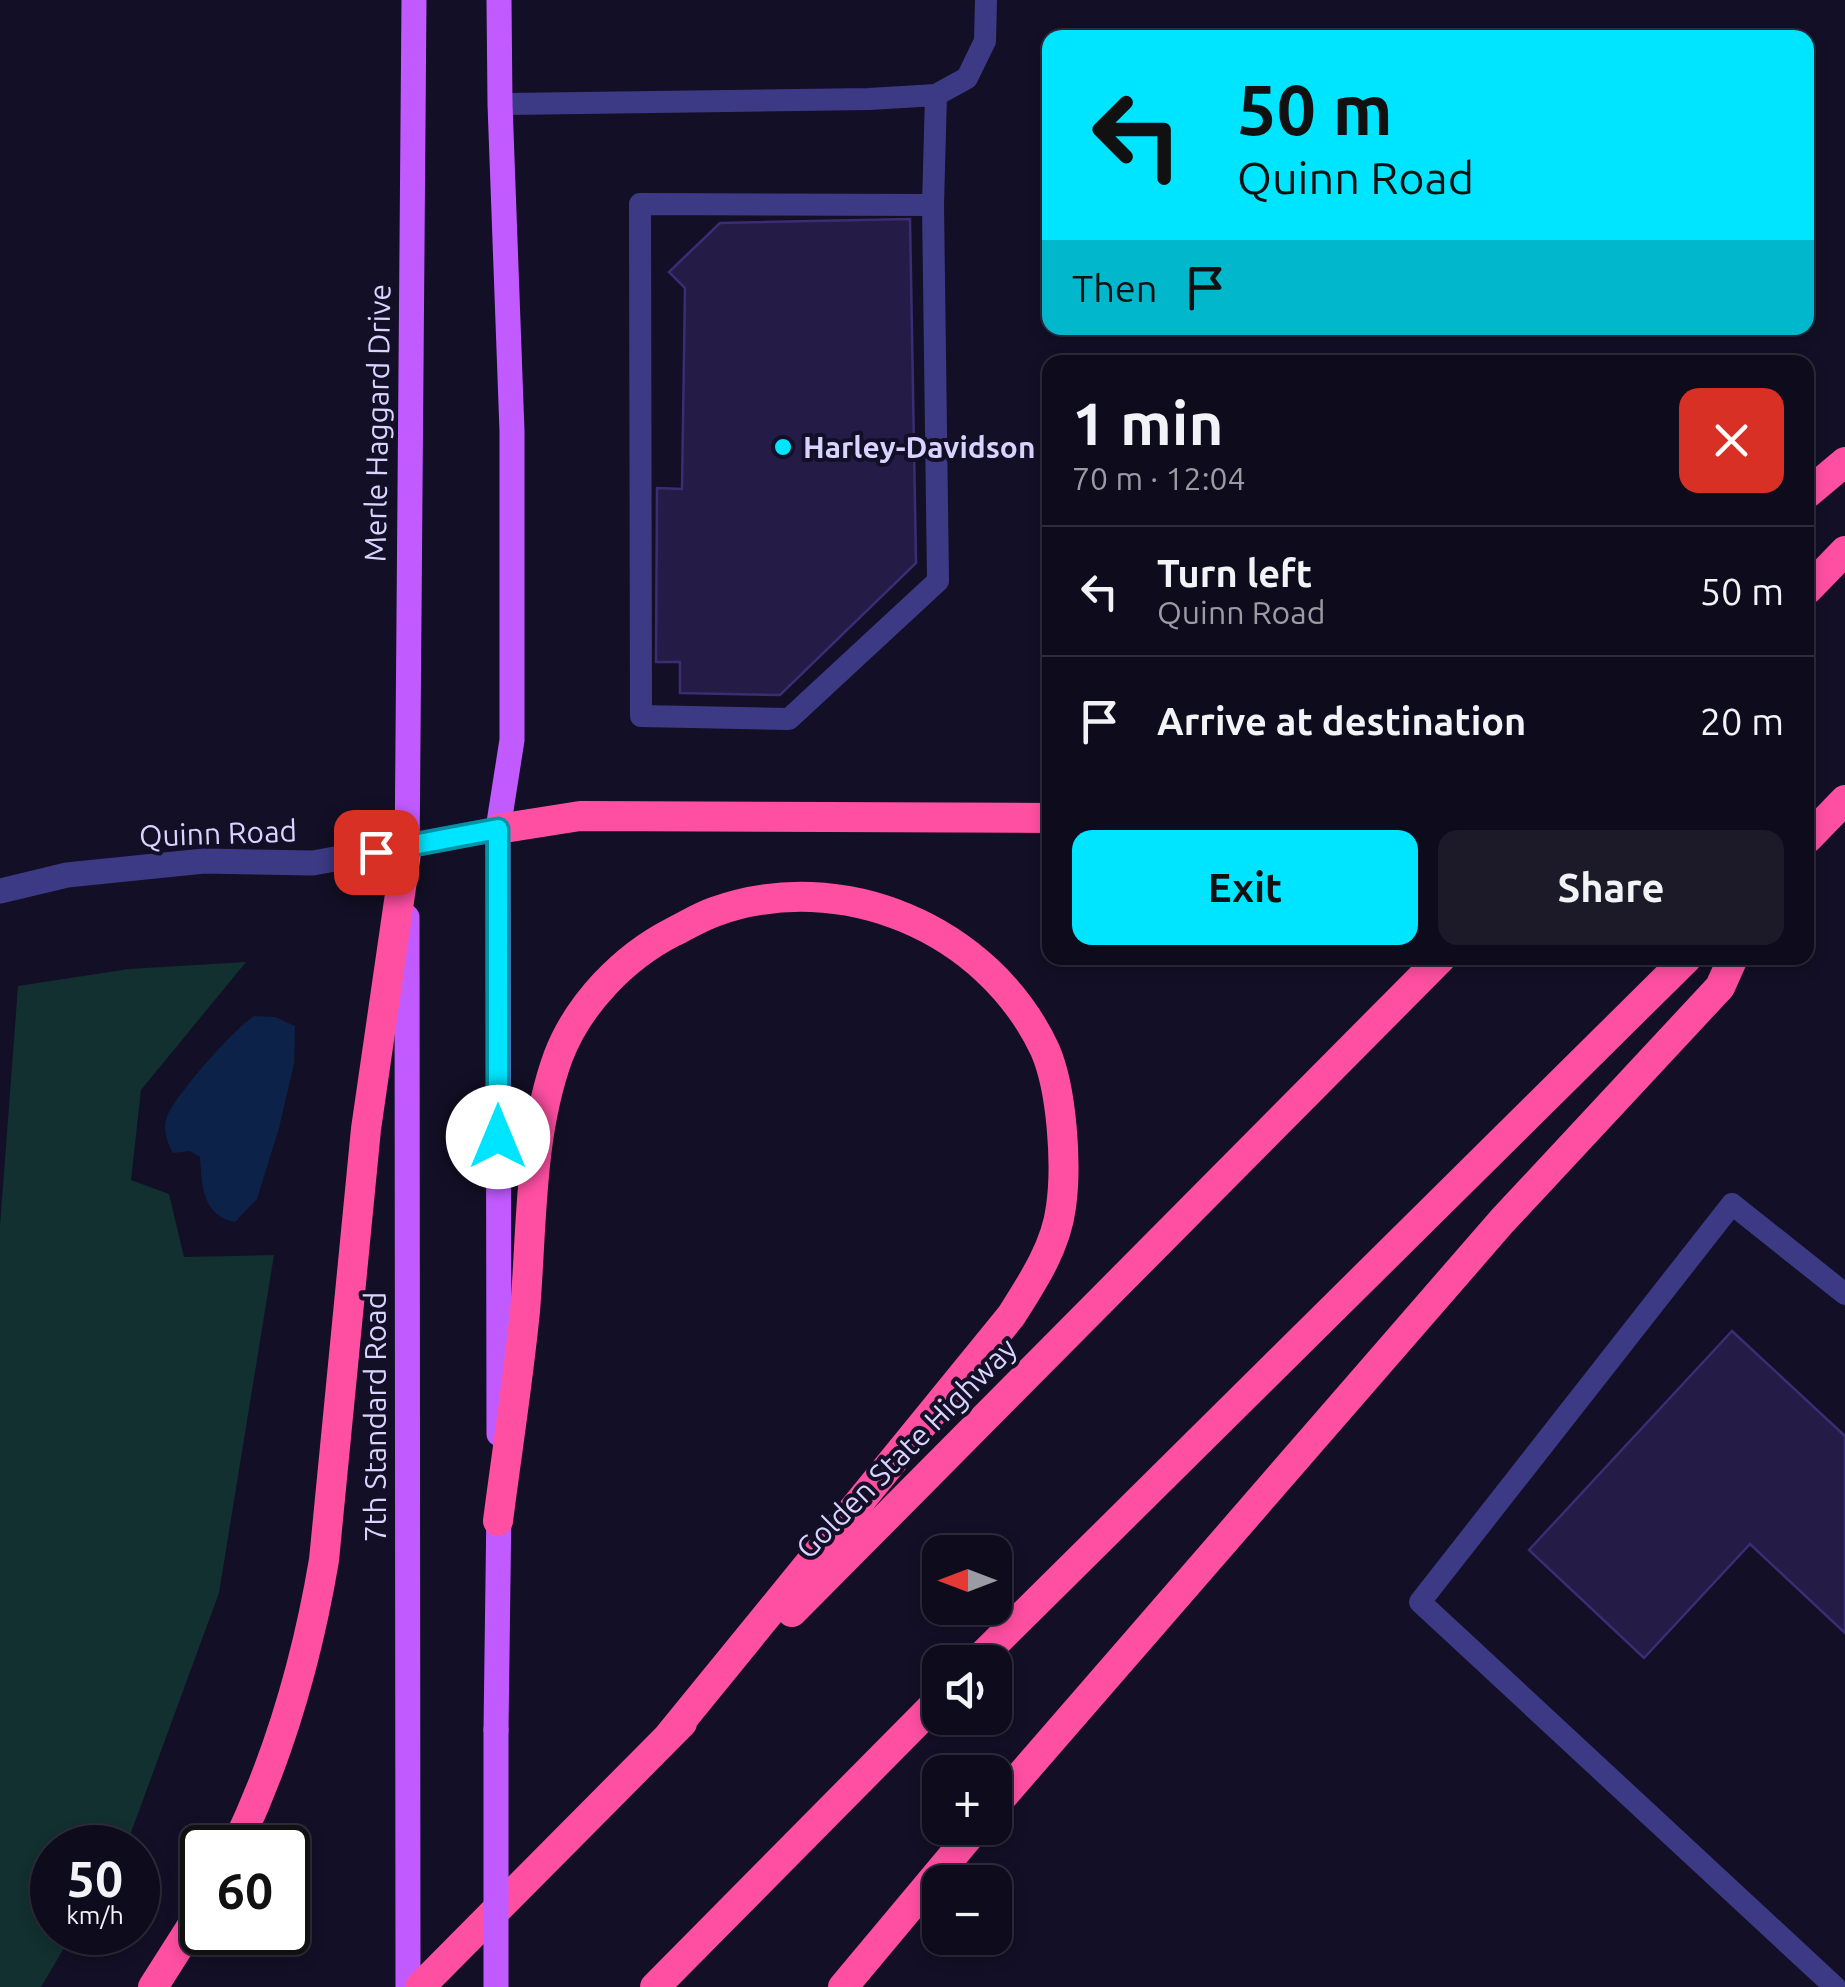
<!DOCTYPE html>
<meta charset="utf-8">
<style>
body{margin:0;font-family:Ubuntu,sans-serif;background:#1c1929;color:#f1f3f6;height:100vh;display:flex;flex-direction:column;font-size:38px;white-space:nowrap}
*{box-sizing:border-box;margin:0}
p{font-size:32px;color:#9b9ba3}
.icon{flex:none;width:55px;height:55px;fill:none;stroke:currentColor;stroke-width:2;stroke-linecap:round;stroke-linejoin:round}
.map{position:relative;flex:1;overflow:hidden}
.drawer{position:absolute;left:1042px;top:355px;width:772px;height:610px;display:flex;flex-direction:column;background:#0e0b1c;border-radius:20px;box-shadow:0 5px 15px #0003,0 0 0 2px #2e2b3b}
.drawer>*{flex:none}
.top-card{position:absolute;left:1042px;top:30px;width:772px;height:305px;border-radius:20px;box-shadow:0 5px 15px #0003,0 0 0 2px #2e2b3b;background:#00e5ff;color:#111;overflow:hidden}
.needle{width:65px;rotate:270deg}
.fabs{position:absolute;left:922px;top:1535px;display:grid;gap:20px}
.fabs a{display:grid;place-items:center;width:90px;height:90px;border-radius:20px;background:#0e0b1c;box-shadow:0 5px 15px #0003,0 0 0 2px #2e2b3b;font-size:50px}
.speed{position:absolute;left:30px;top:1825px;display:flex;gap:20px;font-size:50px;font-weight:700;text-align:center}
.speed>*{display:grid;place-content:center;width:130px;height:130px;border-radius:50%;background:#0e0b1c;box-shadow:0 5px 15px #0003,0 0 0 2px #2e2b3b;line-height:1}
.speed small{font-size:25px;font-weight:400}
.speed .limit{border:5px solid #111;border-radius:15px;background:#fff;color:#111}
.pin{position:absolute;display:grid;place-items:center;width:85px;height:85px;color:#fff;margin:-42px;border-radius:20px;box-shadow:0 5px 15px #0006}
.me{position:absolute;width:110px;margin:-55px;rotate:0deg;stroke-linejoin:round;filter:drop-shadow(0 0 8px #0008)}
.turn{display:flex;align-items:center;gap:35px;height:210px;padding:0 30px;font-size:45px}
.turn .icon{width:130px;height:130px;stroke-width:2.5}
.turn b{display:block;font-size:70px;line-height:85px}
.then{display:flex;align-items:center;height:95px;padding:0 30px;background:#0003;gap:20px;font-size:38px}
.round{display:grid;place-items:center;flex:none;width:105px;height:105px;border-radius:20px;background:#1c1929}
.head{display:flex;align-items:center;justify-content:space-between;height:170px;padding:0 30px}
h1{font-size:60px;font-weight:700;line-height:75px}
.primary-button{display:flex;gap:20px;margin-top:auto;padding:20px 30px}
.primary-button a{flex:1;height:115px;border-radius:20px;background:#00e5ff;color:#111;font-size:40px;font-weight:700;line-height:115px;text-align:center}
.primary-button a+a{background:#1c1929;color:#f1f3f6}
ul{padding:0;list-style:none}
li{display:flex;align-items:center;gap:30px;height:130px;padding:0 30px;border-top:2px solid #2e2b3b}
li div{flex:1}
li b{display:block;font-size:38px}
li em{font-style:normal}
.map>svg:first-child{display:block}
.green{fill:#12302f}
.water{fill:#0c2248}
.building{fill:#241b47;stroke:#3b2d73;stroke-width:2.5}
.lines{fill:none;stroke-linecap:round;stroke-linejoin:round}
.lane{stroke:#3d3a85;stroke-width:22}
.street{stroke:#3d3a85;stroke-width:25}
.primary{stroke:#c25bff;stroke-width:25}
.highway{stroke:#ff4fa3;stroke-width:30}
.primary-bridge{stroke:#c25bff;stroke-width:25}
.route-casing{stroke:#0095a6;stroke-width:25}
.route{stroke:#00e5ff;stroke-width:18}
.poi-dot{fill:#00e5ff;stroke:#130f26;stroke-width:4}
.labels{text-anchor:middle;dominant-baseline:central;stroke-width:8;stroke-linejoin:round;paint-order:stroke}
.street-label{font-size:30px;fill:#d9d4ff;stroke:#130f26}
.poi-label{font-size:30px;font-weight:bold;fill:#d9d4ff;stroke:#130f26;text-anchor:start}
</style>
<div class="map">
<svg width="1845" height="1987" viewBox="0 0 1845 1987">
<rect width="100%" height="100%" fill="#130f26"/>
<path class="green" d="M246,962L141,1090L131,1180L169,1194L184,1257L274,1255L219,1593L129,1838L123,1847L52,1848V1932L73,1933L41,1987H0V1226L18,986L129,969Z"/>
<path class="water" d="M254,1016L275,1017L295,1026L294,1064L279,1128L257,1199L235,1222C202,1215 202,1186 200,1157L190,1151L173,1153C166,1141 162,1126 168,1114C181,1089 231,1032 254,1016Z"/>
<path class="building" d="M910,219L916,563L780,695L680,693V662H656L657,488L682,489L685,288L669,272L720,223Z
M1732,1331L1845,1436V1633L1750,1544L1644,1658L1529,1550Z"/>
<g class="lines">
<path class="lane" d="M500,104L869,99L936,95L967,78L985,41L986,0
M933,205L938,581L789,719L641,716L640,204L933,205L936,95
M1835,1987L1420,1602L1732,1204L1845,1294"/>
<path class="street" d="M0,891L67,875L204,861L313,863L498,829"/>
<path class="primary" d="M407,862L414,0
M407,917L408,1987
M499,1434L498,829L512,740V431L500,104L499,0
M496,1730L499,1504"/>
<path class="highway" d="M1808,493L1845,462
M1808,589L1845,551
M498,829L580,816L1050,818
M1808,838L1845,800
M498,1521C507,1451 518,1381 525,1311C532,1227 529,1137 558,1057C578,1004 624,957 673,932C687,925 700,917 714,912C841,866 988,928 1045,1050C1062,1089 1067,1164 1061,1207C1056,1247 1032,1283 1011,1316L668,1737
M792,1612L1441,958
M976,1662L1687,958
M995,1805L1502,1221L1720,987L1733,958
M235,1848C280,1755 307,1661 324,1560L366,1129L407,846
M153,1987L202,1910
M420,1987L682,1723
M655,1987L940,1699
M843,1987L976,1828"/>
<path class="primary-bridge" d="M496,1730V1987"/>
</g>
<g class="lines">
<defs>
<path id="route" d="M376,852L498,829V1137"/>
</defs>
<use href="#route" class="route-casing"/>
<use href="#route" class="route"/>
</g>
<circle class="poi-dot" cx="783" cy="447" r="10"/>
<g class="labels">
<g class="street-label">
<text transform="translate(377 423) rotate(-89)">Merle Haggard Drive</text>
<text transform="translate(218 833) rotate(-2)">Quinn Road</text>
<text transform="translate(375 1417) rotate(-90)">7th Standard Road</text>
<text transform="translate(906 1448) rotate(-45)">Golden State Highway</text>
</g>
<g class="poi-label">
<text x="803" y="447">Harley-Davidson</text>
</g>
</g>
</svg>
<div class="fabs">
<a><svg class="needle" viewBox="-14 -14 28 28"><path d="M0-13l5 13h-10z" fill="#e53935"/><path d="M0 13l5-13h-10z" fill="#9b9ba3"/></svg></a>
<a><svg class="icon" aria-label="sound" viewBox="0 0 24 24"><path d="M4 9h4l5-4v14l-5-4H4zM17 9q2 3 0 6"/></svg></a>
<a>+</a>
<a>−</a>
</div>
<div class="speed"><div>50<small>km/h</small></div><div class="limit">60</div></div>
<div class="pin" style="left:376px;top:852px;background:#d93025"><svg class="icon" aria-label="arrive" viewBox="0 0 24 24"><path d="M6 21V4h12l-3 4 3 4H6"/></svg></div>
<svg class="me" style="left:498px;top:1137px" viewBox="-20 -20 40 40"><circle r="19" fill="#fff"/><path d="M0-13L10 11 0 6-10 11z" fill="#00e5ff"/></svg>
<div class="top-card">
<div class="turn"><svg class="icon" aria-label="left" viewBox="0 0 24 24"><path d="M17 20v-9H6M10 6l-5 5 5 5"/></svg><div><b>50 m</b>Quinn Road</div></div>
<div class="then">Then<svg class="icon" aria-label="arrive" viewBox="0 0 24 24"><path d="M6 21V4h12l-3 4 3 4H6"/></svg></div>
</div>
<section class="drawer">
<div class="head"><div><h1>1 min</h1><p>70 m · 12:04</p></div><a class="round" style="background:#d93025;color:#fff"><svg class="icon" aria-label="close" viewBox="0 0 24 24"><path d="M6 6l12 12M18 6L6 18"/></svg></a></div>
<ul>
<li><svg class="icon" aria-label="left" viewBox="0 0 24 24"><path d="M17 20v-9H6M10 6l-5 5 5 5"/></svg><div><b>Turn left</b><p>Quinn Road</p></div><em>50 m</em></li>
<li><svg class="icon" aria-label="arrive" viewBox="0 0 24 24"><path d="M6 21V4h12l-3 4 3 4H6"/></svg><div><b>Arrive at destination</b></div><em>20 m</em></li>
</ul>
<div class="primary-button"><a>Exit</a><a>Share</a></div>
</section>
</div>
